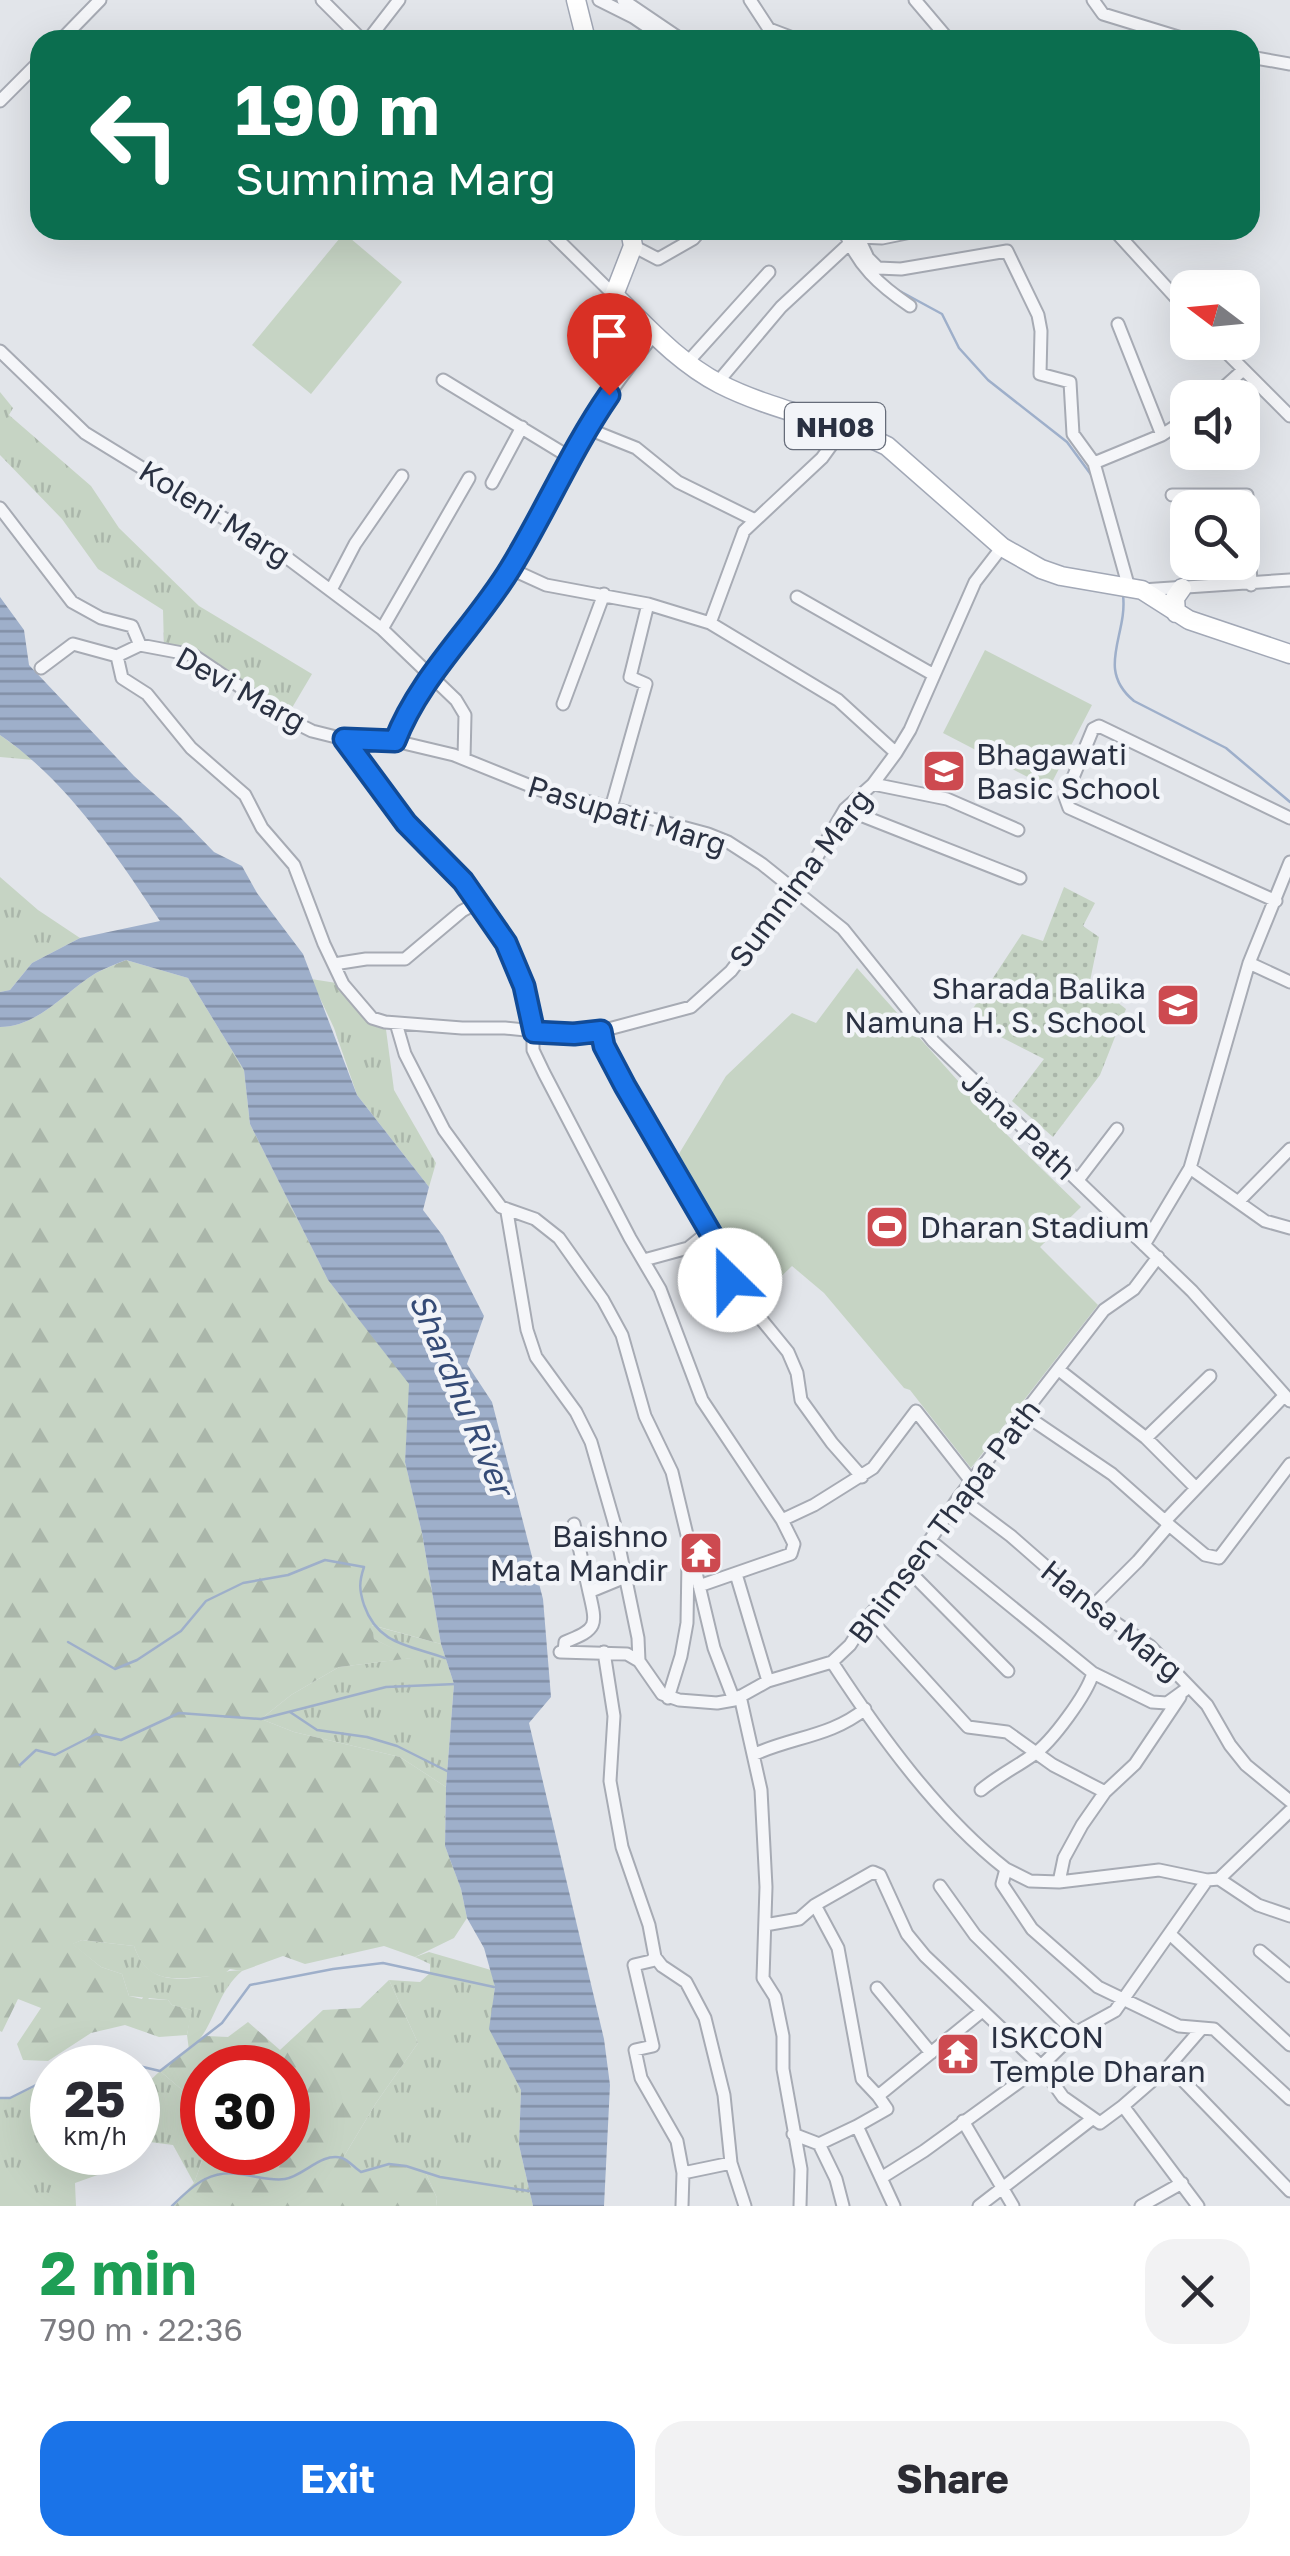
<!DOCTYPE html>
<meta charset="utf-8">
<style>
body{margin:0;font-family:"Golos Text",sans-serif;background:#f2f2f3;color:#2b2b33;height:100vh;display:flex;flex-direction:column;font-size:38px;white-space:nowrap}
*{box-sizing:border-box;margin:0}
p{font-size:32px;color:#7c7c81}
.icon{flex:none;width:55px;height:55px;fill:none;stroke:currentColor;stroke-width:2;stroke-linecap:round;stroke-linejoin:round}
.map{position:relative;height:2206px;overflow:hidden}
.drawer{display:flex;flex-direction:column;background:#fff;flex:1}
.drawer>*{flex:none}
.banner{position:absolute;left:30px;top:30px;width:1230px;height:210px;border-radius:30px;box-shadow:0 10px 40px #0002;background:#0b6e4f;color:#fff;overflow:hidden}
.needle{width:65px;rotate:286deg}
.controls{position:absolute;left:1170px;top:270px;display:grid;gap:20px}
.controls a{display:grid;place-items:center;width:90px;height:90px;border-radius:20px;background:#fff;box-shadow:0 10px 40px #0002;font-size:50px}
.speed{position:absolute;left:30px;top:2045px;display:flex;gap:20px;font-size:50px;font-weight:700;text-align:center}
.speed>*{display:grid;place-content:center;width:130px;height:130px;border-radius:50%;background:#fff;box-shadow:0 10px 40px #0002;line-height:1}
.speed small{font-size:25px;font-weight:400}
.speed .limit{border:15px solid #d22;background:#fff;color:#111}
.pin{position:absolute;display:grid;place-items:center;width:85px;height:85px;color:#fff;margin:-102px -42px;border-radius:50% 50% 50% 0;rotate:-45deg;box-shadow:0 0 10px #0007}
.pin .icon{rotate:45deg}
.me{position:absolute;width:110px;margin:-55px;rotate:337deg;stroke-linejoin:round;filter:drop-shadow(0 0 8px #0008)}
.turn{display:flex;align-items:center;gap:35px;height:210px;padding:0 40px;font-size:45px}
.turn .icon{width:130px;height:130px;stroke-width:2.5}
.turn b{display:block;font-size:70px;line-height:85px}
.round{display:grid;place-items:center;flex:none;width:105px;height:105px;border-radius:30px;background:#f2f2f3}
.overview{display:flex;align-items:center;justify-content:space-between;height:170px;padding:0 40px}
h1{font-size:60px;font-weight:700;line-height:75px;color:#1e9e55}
.primary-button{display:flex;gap:20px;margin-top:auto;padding:20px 40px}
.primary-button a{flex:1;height:115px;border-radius:30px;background:#1a73e8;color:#fff;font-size:40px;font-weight:700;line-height:115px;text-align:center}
.primary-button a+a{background:#f2f2f3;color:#2b2b33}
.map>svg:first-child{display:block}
.grass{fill:url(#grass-tufts)}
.forest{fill:url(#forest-firs)}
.park{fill:url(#park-dots)}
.pitch{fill:#c6d4c4}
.water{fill:url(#water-rules)}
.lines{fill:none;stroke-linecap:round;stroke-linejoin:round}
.stream{stroke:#9eafca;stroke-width:2.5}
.street-casing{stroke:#a7abb4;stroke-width:15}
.primary-casing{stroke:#a2a8b6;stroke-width:21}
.street{stroke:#f5f6f9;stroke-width:11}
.primary{stroke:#fff;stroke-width:18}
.route-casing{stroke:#114b97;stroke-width:25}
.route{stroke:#1a73e8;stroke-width:18}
.labels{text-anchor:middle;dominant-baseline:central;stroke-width:9;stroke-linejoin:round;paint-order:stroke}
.shield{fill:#f2f4f8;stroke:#666c79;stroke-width:2.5}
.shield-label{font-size:28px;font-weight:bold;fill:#2a3142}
.street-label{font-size:30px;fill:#2a3142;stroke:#f2f4f8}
.poi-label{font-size:30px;fill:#2a3142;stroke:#f2f4f8;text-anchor:start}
.water-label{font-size:32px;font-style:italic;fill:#354b76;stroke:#f2f4f8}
</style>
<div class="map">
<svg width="1290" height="2206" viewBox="0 0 1290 2206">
<defs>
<pattern id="grass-tufts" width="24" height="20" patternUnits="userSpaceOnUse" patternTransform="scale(2.5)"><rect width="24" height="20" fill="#c6d4c4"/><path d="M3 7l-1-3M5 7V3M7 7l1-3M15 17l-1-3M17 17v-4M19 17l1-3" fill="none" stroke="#aab6aa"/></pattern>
<pattern id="forest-firs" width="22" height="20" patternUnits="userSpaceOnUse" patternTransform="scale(2.5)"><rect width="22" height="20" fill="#c6d4c4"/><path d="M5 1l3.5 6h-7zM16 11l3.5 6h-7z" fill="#aab6aa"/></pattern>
<pattern id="park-dots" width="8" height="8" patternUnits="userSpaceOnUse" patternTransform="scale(2.5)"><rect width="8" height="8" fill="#c6d4c4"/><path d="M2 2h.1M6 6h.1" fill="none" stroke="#aab6aa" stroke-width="1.8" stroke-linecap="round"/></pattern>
<pattern id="water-rules" width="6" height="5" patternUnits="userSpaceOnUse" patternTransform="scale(2.5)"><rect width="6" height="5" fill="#9eafca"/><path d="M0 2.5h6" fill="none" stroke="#818fa6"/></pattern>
</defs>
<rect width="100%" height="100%" fill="#e2e5ea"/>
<path class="grass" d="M0,392L13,408L9,415L91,486L119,528L199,606L312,674L286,718L226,676L164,647L163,610L98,569L62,519L0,455Z
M0,735L34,760L0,757Z
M0,877L38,910L80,938L32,963L10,990L0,992Z
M311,979L343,984L359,1005L385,1022L394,1090L436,1163L429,1187L357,1095L334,1028Z
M371,1625L441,1644L454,1684L446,1787L400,1757L294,1732L261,1719L291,1695L339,1667L411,1658L374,1639Z
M82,1940L134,1946C147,1983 174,1981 210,1976C222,1974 229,1969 242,1971C214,1995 216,2028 189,2050L187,2035L191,2010L172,2005L168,2000L129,1996L122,1974L101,1967L72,1944Z
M429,1952L491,1970L495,1987L490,2029L521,2090L519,2145L533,2206H509L508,2187L440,2177L406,2166L389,2164L361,2172L343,2158L376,2103L418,2043L389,1980L420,1982L430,1973V1964L415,1957Z
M160,2071L202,2107V2152L205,2153L194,2183L173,2145L142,2141L138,2145V2088L141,2089Z
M44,2083H52V2152L129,2153L103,2173L75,2183L76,2206H0V2098H10Z"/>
<path class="forest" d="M126,960L188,978L244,1070L250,1124L328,1280L410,1384L405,1462L422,1533L441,1644L372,1625L374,1639L413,1658L339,1667L291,1695L261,1719L294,1732L400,1757L446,1787L445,1846L461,1889L467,1918L454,1938L415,1957L384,1946L305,1964L283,1956L242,1971L230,1969L218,1979L215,1976C177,1978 148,1987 134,1946L82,1940L73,1944L101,1967L122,1974L129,1996L142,1999L145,1994L149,1999L168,2000L172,2005L192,2010L187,2035L159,2037L125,2025L91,2033L48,2061L23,2060L17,2044L41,2008L18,1999L2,2032L0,2031V1027C38,1027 66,991 96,973C106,968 116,964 126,960Z
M389,1980L418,2043L376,2103L343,2158L361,2172L389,2164L424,2169L437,2198L436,2206H172L194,2183L205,2153L288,2152V2068H202V2107L160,2071L206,2036L228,2037L248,2022L280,2050L323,2010L360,2008Z"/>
<path class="park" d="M1064,887L1095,903L1083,926L1099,937L1090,981L1126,1009L1100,1075L1053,1137L1012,1101L1044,1059L997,1035L972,1010L1022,934L1043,941Z"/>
<path class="pitch" d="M344,233L402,282L311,394L252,345Z
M985,650L1092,705L1049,788L943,733Z
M857,968L1001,1129L1081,1207L1040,1247L1098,1305L971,1468L910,1390L904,1388L824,1293L792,1266L765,1292L746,1269L741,1272L674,1162L726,1076L792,1013L816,1023Z
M424,2169L440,2177L509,2187V2206H436L437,2198Z"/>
<path class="water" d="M0,597L24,630L29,665L134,776L180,817L214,852L242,866L257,893L303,954L357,1095L429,1187L423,1210L443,1236L484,1316L467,1364L492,1402L543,1599L551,1697L529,1723L604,2039L610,2085L604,2206H533L519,2145L521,2090L489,2029L495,1987L484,1948L467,1918L461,1889L445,1846L446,1787L454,1684L441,1644L422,1533L405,1462L409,1384L328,1280L250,1124L244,1070L188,978L126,960C116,964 105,968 96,973C66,991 38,1027 0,1027V992L10,990L32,963L80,938L160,921C115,853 67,781 0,735Z"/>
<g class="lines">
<path class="stream" d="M896,289L942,314L959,348L988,380L1067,442L1092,476
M1123,595C1128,635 1095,669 1134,701L1226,748L1290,802
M68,1642L115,1669L137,1660L181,1631L206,1601L243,1583L288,1575L325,1560L364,1567C359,1582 359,1589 364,1605C378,1645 409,1645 445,1658
M290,1712L317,1730L367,1737L397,1746L449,1772
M20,1765L36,1750L55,1755L96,1734L121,1740L179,1713L261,1719L386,1687L456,1684
M67,2068L88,2054L160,2071L222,2023L250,1985L333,1969L383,1963L494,1987
M0,2098H10L52,2077
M172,2206C195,2183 212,2168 246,2175C259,2177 272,2181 285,2179C304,2176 321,2152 342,2158C348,2160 355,2168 361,2172L389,2164L406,2166L440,2177L529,2191"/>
<defs>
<path id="street" d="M322,0L362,40
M599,0L633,17L667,40
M623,0L682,40
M750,0L769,29L798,40
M915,0L949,40
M1093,0L1103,14L1188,40
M61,40L100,0
M368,40L399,0
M1250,57L1290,64
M0,101L40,61
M548,230L614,295
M844,230C857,265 879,285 910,306
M855,230L868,258L878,268L901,269L1007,251L1038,315L1041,331L1040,374L1070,382L1073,434L1094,463L1162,435L1188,418
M1114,230L1188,311
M860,237L882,238L921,230
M633,246L658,259L693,239L701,230
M1118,324L1162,435
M1216,342L1290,416
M0,351L85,433L282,554L382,629L456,700L465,715L464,758
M686,364L769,272
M443,380L571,458
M717,383L781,307L851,242
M1212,398L1242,371
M586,428L636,448L678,482L753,519
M1094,463L1129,588
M492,483L522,427
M1172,495H1247L1251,585
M0,508L72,602L101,618L132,626L140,645
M511,569L546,585L648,604L710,623L838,700L896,753
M332,588L355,544L402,476
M1142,590L1290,580
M797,597L934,675
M710,623L744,531L822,458L843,429
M382,629L469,478
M117,656L122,678L147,694L191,748L245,795L262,828L294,865L324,944L343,984L372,1018L385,1022L462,1028H505L574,1035L601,1031L691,1007L731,971L817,857L845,809L873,784L896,753L910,730L975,582L1002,547
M41,668L73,644L117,656L140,645L193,655L286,718L312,731L344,739L395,741L454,755L558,797L586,801L708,834L728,842L762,864L843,929L933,1041L1192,1291L1290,1401
M563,704L604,594
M344,739L407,823L463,881L506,943L524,986L533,1032V1050L544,1073L630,1238L660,1289L702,1400L782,1520L794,1544L791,1554L699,1586
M395,741C420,676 474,628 510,570C538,524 559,474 587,428C606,395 631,365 654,334
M873,784L947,799L1018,830
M611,808L646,684L630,677L648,604
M845,809L1020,878
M1276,901L1069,808L1065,797L1093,729L1099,726L1290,818
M1249,963L1290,982
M334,964L366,959H405L462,911L477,903
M396,1023L405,1054L444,1130L471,1167L501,1207L535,1219L559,1238L603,1300L622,1335L645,1416L672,1472L714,1648L734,1700
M601,1031L604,1047L625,1087L731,1268L730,1281L788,1352L797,1373L801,1400L832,1443L862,1477
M1190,1168L1265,1221L1290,1228
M1078,1180L1117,1129
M1239,1201L1290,1149
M507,1212L527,1330L536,1357L576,1412L591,1442L614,1522L638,1638L639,1661L662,1694L679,1700L717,1703L734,1700L768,1681L832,1662L850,1645L868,1617L909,1571L959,1497L1104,1310L1134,1289L1158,1257
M1144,1245L1190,1168L1249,963L1290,862
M644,1260L688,1248L708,1232
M1059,1370L1146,1438L1195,1487
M1025,1415L1112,1474L1165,1521
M1146,1438L1210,1376
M959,1497L1011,1536L1092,1607L1150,1646L1207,1705L1230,1745L1246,1765L1290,1801
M782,1520L814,1505L873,1468L916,1411L971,1481
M574,1524L589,1592
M1169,1525L1165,1521L1284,1396
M931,1541L1093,1673L1152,1702L1167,1703L1185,1690
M909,1571L1008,1671
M736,1574L768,1681
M1092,1607L1138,1561L1169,1525L1205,1555L1219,1558L1290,1464
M868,1617L968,1727L1007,1732L1053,1765L1105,1792
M560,1652L627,1654L639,1661
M564,1652L565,1642C598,1629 597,1626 589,1592L623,1578
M604,1652L614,1716L610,1781L622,1847L649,1925L655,1957L662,1966L686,1982L705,2018L724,2095L731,2163L745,2206
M832,1662C879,1734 938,1816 1006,1869L1002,1884L1032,1929L1098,1987L1179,2026L1214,2029L1290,2099
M740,1696L761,1790L766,1887L763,1978L775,1997L783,2036V2069L801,2169L800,2206
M668,1698L681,1656L687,1623L688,1560
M755,1754C793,1737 832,1736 865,1709
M981,1790C998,1776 1016,1767 1033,1755C1052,1742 1087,1694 1093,1673
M1006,1869L1030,1881L1059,1882L1064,1858L1082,1825L1105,1792L1135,1764L1180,1697
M1219,1879L1258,1905L1290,1916
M1059,1882L1159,1870L1207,1880
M940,1886L975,1935L1075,2033
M815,1905L838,1948L862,2079L878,2096L981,2012
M765,1925L799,1919L815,1905L873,1872L880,1875L907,1934L925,1956L1041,2066L1063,2097L1100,2123L1123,2106
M1171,1935L1290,2045
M1260,1951L1290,1976
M655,1957L651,1961L634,1965L653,2046L635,2050L641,2078L677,2141L683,2173L682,2206
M877,1988L931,2053
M1202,2028L1169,2066L1290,2191
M1169,2066L1123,2106L1198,2206
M963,2121L1013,2206
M857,2126L887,2109L878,2096
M793,2134L819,2144L836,2179L843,2206
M819,2144L857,2126L894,2206
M683,2173L731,2163
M881,2178L924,2151L1041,2066L1075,2033L1115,2011L1207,1880L1219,1879L1290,1811
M979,2206L1092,2119
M1141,2206L1182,2183"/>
<path id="primary" d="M576,0L586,40
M630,230L633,246L614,295C647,327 678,362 720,384C773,411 834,420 887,446L1002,547L1041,569L1061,576L1142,590L1189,620L1290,654
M1176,613L1175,598L1182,588"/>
</defs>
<use href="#street" class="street-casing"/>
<use href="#primary" class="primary-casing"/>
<use href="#street" class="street"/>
<use href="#primary" class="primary"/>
</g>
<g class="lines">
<defs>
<path id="route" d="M609,395C571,450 545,512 510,569C474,628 420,676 395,741L344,739L406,823L463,881L506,943L524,986L534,1032L574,1034L601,1031L604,1046L625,1086L731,1268L730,1280"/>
</defs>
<use href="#route" class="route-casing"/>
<use href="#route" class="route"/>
</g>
<defs>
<symbol id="school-square" viewBox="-11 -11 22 22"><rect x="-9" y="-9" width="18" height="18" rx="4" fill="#cd4a50" stroke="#f2f4f8"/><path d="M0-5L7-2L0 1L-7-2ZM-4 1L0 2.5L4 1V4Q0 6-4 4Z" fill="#fff"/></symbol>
<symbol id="stadium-square" viewBox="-11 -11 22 22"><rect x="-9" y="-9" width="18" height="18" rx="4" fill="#cd4a50" stroke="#f2f4f8"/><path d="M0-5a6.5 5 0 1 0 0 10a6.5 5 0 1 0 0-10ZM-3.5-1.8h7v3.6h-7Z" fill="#fff"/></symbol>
<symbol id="temple-square" viewBox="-11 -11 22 22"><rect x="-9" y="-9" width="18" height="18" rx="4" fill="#cd4a50" stroke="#f2f4f8"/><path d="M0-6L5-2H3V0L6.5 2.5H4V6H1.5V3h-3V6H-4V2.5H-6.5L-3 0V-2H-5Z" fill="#fff"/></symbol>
</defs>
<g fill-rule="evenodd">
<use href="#school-square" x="919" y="746" width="50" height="50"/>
<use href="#school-square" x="1153" y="980" width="50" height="50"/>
<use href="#stadium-square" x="862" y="1202" width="50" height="50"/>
<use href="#temple-square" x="676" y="1528" width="50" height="50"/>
<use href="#temple-square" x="933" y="2029" width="50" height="50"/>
</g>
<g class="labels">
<rect class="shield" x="785" y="403" width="100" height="46" rx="8"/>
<g class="shield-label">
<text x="835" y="426">NH08</text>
</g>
<g class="street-label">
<text transform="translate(215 513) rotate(32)">Koleni Marg</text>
<text transform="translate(241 689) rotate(29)">Devi Marg</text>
<text transform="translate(627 815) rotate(17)">Pasupati Marg</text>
<text transform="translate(800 878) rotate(-53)">Sumnima Marg</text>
<text transform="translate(1019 1125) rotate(43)">Jana Path</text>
<text transform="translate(944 1521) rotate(-53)">Bhimsen Thapa Path</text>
<text transform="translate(1112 1620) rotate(39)">Hansa Marg</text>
</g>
<g class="poi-label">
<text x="976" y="754">Bhagawati<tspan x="976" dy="34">Basic School</tspan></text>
<text x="1146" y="988" text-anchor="end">Sharada Balika<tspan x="1146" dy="34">Namuna H. S. School</tspan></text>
<text x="920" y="1227">Dharan Stadium</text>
<text x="668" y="1536" text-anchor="end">Baishno<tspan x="668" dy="34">Mata Mandir</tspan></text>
<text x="990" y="2037">ISKCON<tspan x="990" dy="34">Temple Dharan</tspan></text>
</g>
<g class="water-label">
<text transform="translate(462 1394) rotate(67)">Shardhu River</text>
</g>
</g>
</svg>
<div class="controls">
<a><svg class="needle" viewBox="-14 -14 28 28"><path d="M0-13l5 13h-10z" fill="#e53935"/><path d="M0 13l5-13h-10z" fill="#7c7c81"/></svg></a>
<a><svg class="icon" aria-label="sound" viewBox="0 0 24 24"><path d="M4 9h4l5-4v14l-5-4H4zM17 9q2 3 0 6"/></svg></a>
<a><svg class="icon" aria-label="search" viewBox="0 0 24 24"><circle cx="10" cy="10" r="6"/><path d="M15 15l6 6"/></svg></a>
</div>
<div class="speed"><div>25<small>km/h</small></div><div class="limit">30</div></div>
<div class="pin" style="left:609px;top:395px;background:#d93025"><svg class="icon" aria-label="arrive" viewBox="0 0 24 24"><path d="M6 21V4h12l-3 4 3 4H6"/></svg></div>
<svg class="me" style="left:730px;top:1280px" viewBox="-20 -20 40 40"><circle r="19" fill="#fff"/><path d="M0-13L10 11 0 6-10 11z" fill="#1a73e8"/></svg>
<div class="banner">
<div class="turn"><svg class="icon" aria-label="left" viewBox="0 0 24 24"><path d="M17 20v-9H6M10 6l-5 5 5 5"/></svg><div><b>190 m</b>Sumnima Marg</div></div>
</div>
</div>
<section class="drawer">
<div class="overview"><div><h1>2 min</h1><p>790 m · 22:36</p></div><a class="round"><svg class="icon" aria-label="close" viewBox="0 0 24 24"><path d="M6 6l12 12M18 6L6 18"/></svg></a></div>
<div class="primary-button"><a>Exit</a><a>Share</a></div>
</section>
